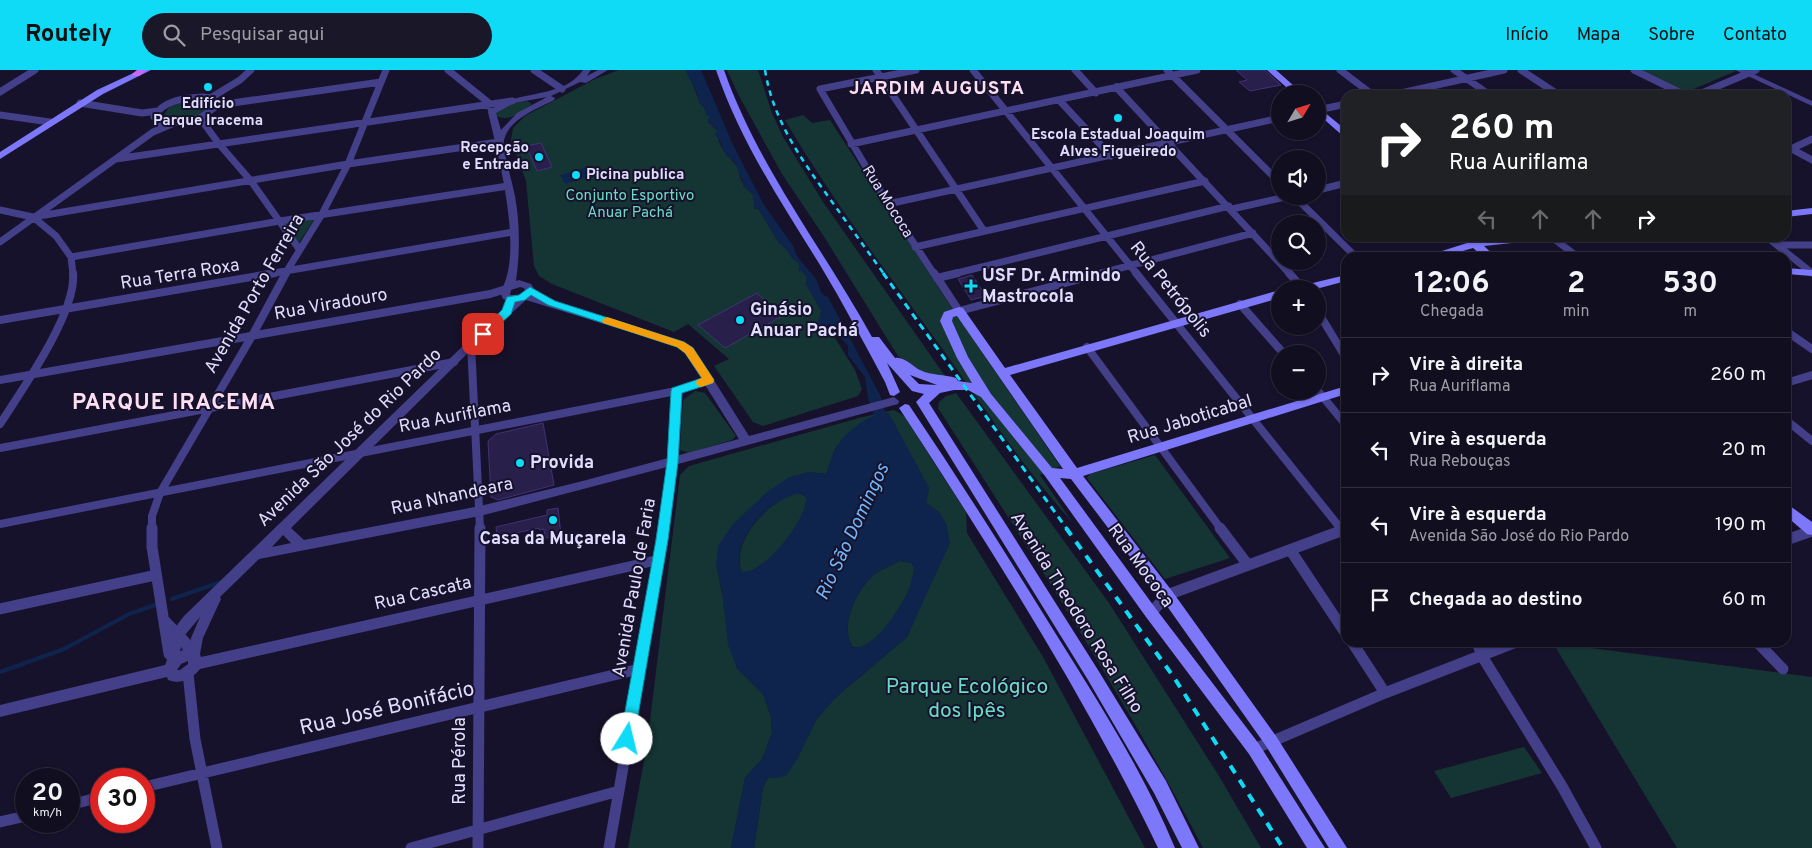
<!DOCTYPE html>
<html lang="pt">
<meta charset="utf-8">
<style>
body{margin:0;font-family:Overpass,sans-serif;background:#1a1729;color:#f1f3f6;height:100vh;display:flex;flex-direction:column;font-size:19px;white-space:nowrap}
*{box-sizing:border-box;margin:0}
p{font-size:16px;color:#9c9ca5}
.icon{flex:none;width:28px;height:28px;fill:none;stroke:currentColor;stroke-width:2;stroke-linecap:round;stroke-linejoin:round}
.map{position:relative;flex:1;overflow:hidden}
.details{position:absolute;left:1341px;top:182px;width:450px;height:395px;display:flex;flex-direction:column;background:#110e20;border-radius:15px;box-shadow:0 1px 4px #0004,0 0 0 1px #302e3e}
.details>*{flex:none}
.top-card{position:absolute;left:1341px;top:20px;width:450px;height:152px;border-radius:15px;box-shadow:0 1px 4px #0004,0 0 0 1px #302e3e;background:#202124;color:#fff;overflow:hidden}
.needle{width:32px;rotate:52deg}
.fabs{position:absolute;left:1271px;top:15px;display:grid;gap:10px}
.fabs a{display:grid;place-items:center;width:55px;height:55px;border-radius:50%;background:#110e20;box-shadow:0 1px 4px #0004,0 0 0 1px #302e3e;font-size:25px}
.speed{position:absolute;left:15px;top:698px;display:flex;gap:10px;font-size:25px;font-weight:700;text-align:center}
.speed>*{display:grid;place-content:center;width:65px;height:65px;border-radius:50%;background:#110e20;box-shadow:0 1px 4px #0004,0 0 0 1px #302e3e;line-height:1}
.speed small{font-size:12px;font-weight:400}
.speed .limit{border:8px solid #d22;background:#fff;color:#111}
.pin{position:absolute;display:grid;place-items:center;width:42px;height:42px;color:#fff;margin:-21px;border-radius:10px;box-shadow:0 2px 8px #0006}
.me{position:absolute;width:55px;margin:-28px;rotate:9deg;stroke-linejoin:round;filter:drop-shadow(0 0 4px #0008)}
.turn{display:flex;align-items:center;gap:18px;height:105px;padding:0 25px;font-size:22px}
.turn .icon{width:65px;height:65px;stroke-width:2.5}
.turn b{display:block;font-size:35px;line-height:42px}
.lanes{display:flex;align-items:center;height:48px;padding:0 25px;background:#0003;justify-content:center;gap:25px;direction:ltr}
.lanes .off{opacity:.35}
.eta{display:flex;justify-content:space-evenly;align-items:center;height:85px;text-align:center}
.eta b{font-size:30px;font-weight:700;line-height:35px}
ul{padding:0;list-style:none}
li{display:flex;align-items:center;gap:15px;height:75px;padding:0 25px;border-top:1px solid #302e3e}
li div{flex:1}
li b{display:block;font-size:19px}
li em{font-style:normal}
header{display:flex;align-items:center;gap:30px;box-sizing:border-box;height:70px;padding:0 25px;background:#10dbf7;color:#111}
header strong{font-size:24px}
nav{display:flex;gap:28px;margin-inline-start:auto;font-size:18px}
.search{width:350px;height:45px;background:#1a1729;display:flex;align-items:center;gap:12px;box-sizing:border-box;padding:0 18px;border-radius:28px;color:#9c9ca5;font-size:19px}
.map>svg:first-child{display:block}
.green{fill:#153534}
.water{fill:#0f244d;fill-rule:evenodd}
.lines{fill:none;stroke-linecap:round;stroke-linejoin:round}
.stream{stroke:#0f244d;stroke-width:4}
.building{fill:#291f4b;stroke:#413276}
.minor-far2{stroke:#433f88;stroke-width:7}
.minor-far1{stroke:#433f88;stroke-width:8}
.minor{stroke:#433f88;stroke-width:11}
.tertiary{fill:#433f88;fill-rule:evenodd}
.secondary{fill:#7d77fa;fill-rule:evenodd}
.primary{fill:#c768fa;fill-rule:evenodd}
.rail-far2{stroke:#10dbf7;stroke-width:2.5;stroke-dasharray:5.5 5;stroke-linecap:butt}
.rail-far1{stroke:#10dbf7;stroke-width:3;stroke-dasharray:7 5.5;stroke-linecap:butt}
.rail{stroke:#10dbf7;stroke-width:4;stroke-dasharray:9 8;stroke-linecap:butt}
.route{fill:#10dbf7;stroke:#0a8ea1}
.slow{fill:#f59e0b}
.poi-dot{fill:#10dbf7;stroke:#17122b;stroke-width:2}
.labels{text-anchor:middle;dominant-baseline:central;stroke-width:4;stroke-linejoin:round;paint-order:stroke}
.far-poi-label{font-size:15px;font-weight:bold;fill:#e1ddfe;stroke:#17122b}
.far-park-label{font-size:15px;fill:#69ddc3;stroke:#17122b}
.far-street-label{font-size:15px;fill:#e1ddfe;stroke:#17122b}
.street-label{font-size:18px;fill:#e1ddfe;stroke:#17122b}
.poi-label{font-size:18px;font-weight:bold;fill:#e1ddfe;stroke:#17122b;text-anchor:start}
.far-district-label{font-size:19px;font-weight:bold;letter-spacing:1px;fill:#fedff2;stroke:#17122b}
.water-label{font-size:19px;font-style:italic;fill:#6fb6fa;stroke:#17122b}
.near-park-label{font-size:21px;fill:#69ddc3;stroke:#17122b}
.near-street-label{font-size:21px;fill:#e1ddfe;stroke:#17122b}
.district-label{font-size:22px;font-weight:bold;letter-spacing:1px;fill:#fedff2;stroke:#17122b}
</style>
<header>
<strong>Routely</strong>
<div class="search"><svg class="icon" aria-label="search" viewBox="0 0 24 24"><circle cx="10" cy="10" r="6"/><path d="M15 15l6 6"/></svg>Pesquisar aqui</div>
<nav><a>Início</a><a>Mapa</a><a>Sobre</a><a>Contato</a></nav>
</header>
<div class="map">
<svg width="1812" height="778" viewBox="0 0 1812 778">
<rect width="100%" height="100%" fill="#17122b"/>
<path class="green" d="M619,0H685L688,3L699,30L710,47L708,52L718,61C716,77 731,87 739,99C738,110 747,118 753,125L755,139L758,138L779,173C788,177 790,189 799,193L800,199L807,207L806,214L822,242L820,244L855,300L862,319L858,326L763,356L753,352L714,296L729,289L688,254L674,262L552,214L539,206L534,196L526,111L511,70L513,58L525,46L595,9Z
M727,0H758L772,43L783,67L823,132L945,306C928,308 912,295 898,286L823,165L782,104L738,24Z
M1640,0H1733L1736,1L1684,23Z
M193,28L209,30L212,36L205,44L170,50L164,45L169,37Z
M527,31L532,34C522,43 508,52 496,46L495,42L514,33Z
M803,45L812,53L830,50L947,231L1060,396L1040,405L1073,453C1025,400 985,339 944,281C889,205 832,130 785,50Z
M315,148L298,174L284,152Z
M695,321L705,323L736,366L732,370L689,383L680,380L683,330Z
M956,323L1109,533L1219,706L1261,778H1203C1124,626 1031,482 938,338L939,332L946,326Z
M894,340L904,346L966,442L967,463L1043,587L1145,778H754L763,717L768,708H778L808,667L816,650L835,628L907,567L921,535L947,456L939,442L926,433L929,418L888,343L867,349L836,377L826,404L809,402L788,408L716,493L737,598L763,624L771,647L772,663L762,689L745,708L731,778H628L647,675L680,405L689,396L859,348Z
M1155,385L1230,488L1165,509L1087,408L1090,404Z
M794,424H801L806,427C809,448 765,504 742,502C730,472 767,433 794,424Z
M900,491L911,493L915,498C913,504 912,511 910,517C903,535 874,582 853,577C838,557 858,517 875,504C882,499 892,495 900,491Z
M1553,573L1812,607V778H1677Z
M1524,677L1542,703L1451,728L1434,701Z"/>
<path class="water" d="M685,0H701L733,75L764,135L794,177C795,189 811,200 817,211C820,218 819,224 828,227L880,325L886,344L889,343L929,418L926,433L939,442L947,456L950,473L907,567L835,628L816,650L799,686L787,705L778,708H768L763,717L754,778H731L745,708L762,689L772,663L771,647L763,624L737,598L728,575L722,522L716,493L718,476L733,454L767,422L788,408L809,402L826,404C829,396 831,386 836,378C843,365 860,351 874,346L868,328L865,307L848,285V276L829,254L824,256L818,254V250L822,242L806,214L807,207L801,201H798L800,196L799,193C790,189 787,177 779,173L758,138L754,139L753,125L743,116V111C736,102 740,92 726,86L719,69L714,64L718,61L707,50L710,47L705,44L706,41L699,33L698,25ZM794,424H801L806,427C808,448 765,504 742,502C729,472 767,433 794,424ZM900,491L911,493L914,498C913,504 912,511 910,517C903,535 874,582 853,577C838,557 858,517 875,504C882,499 892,495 900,491Z
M587,97L592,106L565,114L560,105Z"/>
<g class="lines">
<path class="stream" d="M172,529L221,512
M0,602L64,579L129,544L158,534"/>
</g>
<path class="building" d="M1236,0H1265L1281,15L1250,21L1239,12L1247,10Z
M541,73L552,97L537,101L526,76Z
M972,205L986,226L971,230L958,209Z
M757,223L782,246L725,278L698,255Z
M543,353L554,415L498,430L491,427L488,371L496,364Z
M558,438L561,465L545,468L544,459L539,460V458L497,467L496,457L547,445V440Z"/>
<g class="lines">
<path class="minor-far2" d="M448,0L489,33L492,42
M534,0L562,19
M876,0L984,161
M916,0L820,19L888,134L934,204
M973,0L1137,204
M1075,0L1096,23
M1167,0L1280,113
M1340,0L1373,25
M1454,0L1490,25
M1521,0L1559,25
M1634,0L1685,25
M1116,17L1290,204
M0,22L35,0
M1392,25L1504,0
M1697,25L1756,0
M202,27L214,28L218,35L200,48L165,54L160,53L154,47C163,30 185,28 202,27Z
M212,27L240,10L251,0
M1059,30L1111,86
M80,33L142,43L158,41
M218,35L381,12
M1318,40L1346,34
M0,45L50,52
M200,48L219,74L251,111L299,179
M851,74L1197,0
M1786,76L1812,90
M1791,79L1812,69
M116,89L512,31
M1318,120L1346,113
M1294,126L1357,188
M888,134L1280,48
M1232,139L1290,126
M0,140L33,147L56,166L71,187L73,204
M33,147L348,94L499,72
M1553,168L1579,188
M1768,168L1812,203
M0,172L153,62L172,54
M1778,175H1812
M915,177L1205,111
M71,187L280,151L508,116
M1578,187L1589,188
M268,204L513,162
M285,204L322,144L348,94L386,0
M953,204L1229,136
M1098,204L1253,163"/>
<path class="minor-far1" d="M934,203L959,241L1103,203
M1136,203L1341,459
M1289,203L1303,219
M937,208L958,203
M1240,234L1284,284
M1318,242L1346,288
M0,250L275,203
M1786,261L1812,279
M471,274L480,459
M1087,277L1221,459
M0,310L490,224L506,219
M1786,313L1812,305
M1318,321L1346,355
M1786,350L1812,371
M0,354C22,320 77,242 73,203
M0,378L454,292
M673,392L676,321
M0,454L676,321L709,310
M152,459V446L160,423L252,266L286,203"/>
<path class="minor" d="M152,458V477L169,584
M1220,458L1248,495
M1340,458L1342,460
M1786,470L1812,461
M1291,481L1346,564
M0,539L156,505
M1151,543L1167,525L1346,459
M165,551L185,572L191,585
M1352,572L1385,623
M1477,572L1482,586L1563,718L1596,778
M1757,572L1783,599
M188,603L195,669L217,778
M1254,679L1385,623L1516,572
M144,717L639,599
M69,735L101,727
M0,752L26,746
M411,778L619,721
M478,778L480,458
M609,778L659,490"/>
<path class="tertiary" d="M583,0H591L587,6L598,0H608L586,13L580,12L551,26L555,28L554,30C537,39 509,49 504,70C502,78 513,115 515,126C520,154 520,183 516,211L519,210L531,214L535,220L532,225L684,272L693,277L749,366L894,327L899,331L898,334L678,394L663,494L200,599C192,609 181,615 168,610L167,607L0,647V635L165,595C168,589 167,586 167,579C168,567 176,556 184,546L467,272L512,232L503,229L500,222C525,184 498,85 488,42C514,18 562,31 583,0ZM547,27L517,43L501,60L496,43L514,33ZM520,217L524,218L525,221L520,225H510L511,220ZM526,230L676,276L685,283L739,369L579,412L480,436L304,470L291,458L475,276ZM667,397L653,486L201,587L200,584L203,568L221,529L220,527L259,489L480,446ZM283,465L291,473L272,477ZM200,547L191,568L188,579L180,581L185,565ZM188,591V594L180,600H177L181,594Z
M1735,0H1745L1812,31V36Z"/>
<path class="secondary" d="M140,0H151L103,24L0,89V82L97,20Z
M716,0H724C758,97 823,178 872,267H879L895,288C904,286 912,296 920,300C932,306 944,304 956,308L958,311L972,313L957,288L940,251L944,242L959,237L963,238L1005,298L1280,220V228L1010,305L1077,398L1346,316V324L1083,406L1172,521L1276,666L1347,778H1329L1266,676L1162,529L1071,409L1060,408L1156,539L1259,674L1325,778H1307L1249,684L1146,547L1045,406L981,327L968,320H954L940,323L929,333L1098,600L1166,711L1199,778H1182L1154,723L1088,610L918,335L916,332L924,324L912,321L887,293L900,322L894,326L890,325L885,312C864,273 843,233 820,195C781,132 740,71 716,0ZM957,246L1063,399L1052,398L991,324L968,287L952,251L953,247ZM910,305L937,315L919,314Z
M1267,0H1276L1303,24H1294Z
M1318,37L1346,60V67L1343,66L1318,44Z
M1812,138V144L1786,147V141Z
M1471,168C1490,174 1515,165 1536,168L1531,171L1484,176L1497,188H1485L1473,178L1439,188H1420L1467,173V169Z
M1786,198L1812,200V206L1786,204Z
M1346,205V211L1316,219H1295L1296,217Z
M905,334L909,335C961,412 1010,490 1059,569C1101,636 1145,705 1175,778H1158C1085,626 993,482 901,341L899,338Z
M1786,433L1812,452V465L1807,464L1786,446Z"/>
<path class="primary" d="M137,0H147L139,6H133L132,4Z"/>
<path class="rail-far2" d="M765,0C773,50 801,89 830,129C848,154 866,179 884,204"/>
<path class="rail-far1" d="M883,203L1067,459"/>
<path class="rail" d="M1066,458L1173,606L1283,778"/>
</g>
<path class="route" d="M530,217L555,231L684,272L693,278L714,310L713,313L682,323L678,392L668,470L634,669L632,673L627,675L622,673L620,669L656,470L667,392L671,321L672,318L702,308L685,283L677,277L548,235L531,225L525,230L515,232L511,244L487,266H480V261L502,240L507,227L519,225Z"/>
<path class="slow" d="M607,247L684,272L693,278L714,310L713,313L701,317L697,315L696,313L697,310L702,308L685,283L677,277L603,253L602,250Z"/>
<g class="poi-dot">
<circle cx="208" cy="17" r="5"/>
<circle cx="1118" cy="48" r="5"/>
<circle cx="539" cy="87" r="5"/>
<circle cx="576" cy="105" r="5"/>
<path d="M968.5 208.5h5v5h5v5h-5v5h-5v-5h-5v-5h5z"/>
<circle cx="740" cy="250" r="5"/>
<circle cx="520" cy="393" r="5"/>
<circle cx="553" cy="450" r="5"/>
</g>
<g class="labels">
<g class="far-poi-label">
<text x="208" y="34">Edifício<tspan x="208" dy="17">Parque Iracema</tspan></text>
<text x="1118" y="65">Escola Estadual Joaquim<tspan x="1118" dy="17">Alves Figueiredo</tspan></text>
<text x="529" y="78" text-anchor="end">Recepção<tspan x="529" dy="17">e Entrada</tspan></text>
<text x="586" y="105" text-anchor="start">Picina publica</text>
</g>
<g class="far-park-label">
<text x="630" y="126">Conjunto Esportivo<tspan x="630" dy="17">Anuar Pachá</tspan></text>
</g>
<g class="far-street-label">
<text transform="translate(887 132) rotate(58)">Rua Mococa</text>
</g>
<g class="street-label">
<text transform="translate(180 205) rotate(-9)">Rua Terra Roxa</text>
<text transform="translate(1170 220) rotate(51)">Rua Petrópolis</text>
<text transform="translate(255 224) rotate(-60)">Avenida Porto Ferreira</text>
<text transform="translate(331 235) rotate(-10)">Rua Viradouro</text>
<text transform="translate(455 347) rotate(-11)">Rua Auriflama</text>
<text transform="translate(1190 350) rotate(-17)">Rua Jaboticabal</text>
<text transform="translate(350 368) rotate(-44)">Avenida São José do Rio Pardo</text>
<text transform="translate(452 427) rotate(-12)">Rua Nhandeara</text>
<text transform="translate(1140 496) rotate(54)">Rua Mococa</text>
<text transform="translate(635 518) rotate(-80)">Avenida Paulo de Faria</text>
<text transform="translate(423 524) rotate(-13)">Rua Cascata</text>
<text transform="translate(1076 543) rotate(58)">Avenida Theodoro Rosa Filho</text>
<text transform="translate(460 691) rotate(-90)">Rua Pérola</text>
</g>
<g class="poi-label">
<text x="982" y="206">USF Dr. Armindo<tspan x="982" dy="21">Mastrocola</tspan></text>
<text x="750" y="240">Ginásio<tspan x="750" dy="21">Anuar Pachá</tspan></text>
<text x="530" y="393">Provida</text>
<text x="553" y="469" text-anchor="middle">Casa da Muçarela</text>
</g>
<g class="far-district-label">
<text x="937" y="19">JARDIM AUGUSTA</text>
</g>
<g class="water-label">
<text transform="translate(853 462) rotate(-65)">Rio São Domingos</text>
</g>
<g class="near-park-label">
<text x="967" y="617">Parque Ecológico<tspan x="967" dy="24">dos Ipês</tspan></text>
</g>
<g class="near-street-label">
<text transform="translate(387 639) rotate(-13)">Rua José Bonifácio</text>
</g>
<g class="district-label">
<text x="174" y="333">PARQUE IRACEMA</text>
</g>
</g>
</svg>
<div class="fabs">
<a><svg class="needle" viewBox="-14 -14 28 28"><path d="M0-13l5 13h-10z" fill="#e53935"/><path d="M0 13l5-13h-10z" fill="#9c9ca5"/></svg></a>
<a><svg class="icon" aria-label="sound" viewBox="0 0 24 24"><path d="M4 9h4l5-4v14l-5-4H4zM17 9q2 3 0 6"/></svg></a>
<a><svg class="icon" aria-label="search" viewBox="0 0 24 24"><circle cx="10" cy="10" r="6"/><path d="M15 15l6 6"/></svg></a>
<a>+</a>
<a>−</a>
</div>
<div class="speed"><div>20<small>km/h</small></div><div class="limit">30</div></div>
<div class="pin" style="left:483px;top:264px;background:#d93025"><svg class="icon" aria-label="arrive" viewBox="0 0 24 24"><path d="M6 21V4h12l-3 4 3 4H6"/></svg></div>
<svg class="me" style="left:627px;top:669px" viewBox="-20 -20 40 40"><circle r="19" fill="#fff"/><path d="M0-13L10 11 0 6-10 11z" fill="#10dbf7"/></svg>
<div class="top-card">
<div class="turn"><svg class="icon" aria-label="right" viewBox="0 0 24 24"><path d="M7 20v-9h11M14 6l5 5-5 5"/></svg><div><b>260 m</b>Rua Auriflama</div></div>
<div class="lanes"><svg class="icon off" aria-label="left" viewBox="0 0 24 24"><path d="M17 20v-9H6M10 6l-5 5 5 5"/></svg><svg class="icon off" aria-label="ahead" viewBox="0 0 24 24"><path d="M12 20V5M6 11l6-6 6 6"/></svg><svg class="icon off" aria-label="ahead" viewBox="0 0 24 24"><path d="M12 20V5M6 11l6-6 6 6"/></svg><svg class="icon" aria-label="right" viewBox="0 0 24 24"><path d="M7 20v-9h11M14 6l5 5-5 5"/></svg></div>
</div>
<section class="details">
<div class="eta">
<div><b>12:06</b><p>Chegada</p></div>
<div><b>2</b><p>min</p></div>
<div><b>530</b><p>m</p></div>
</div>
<ul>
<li><svg class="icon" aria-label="right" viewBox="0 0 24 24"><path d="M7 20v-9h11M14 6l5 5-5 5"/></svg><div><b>Vire à direita</b><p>Rua Auriflama</p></div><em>260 m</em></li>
<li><svg class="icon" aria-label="left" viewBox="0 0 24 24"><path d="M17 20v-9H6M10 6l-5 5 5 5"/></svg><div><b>Vire à esquerda</b><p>Rua Rebouças</p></div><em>20 m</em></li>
<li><svg class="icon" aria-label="left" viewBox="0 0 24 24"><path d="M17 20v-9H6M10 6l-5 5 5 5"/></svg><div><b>Vire à esquerda</b><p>Avenida São José do Rio Pardo</p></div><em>190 m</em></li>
<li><svg class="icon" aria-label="arrive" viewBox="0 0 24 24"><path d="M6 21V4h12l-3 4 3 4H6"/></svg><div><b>Chegada ao destino</b></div><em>60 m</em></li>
</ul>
</section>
</div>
